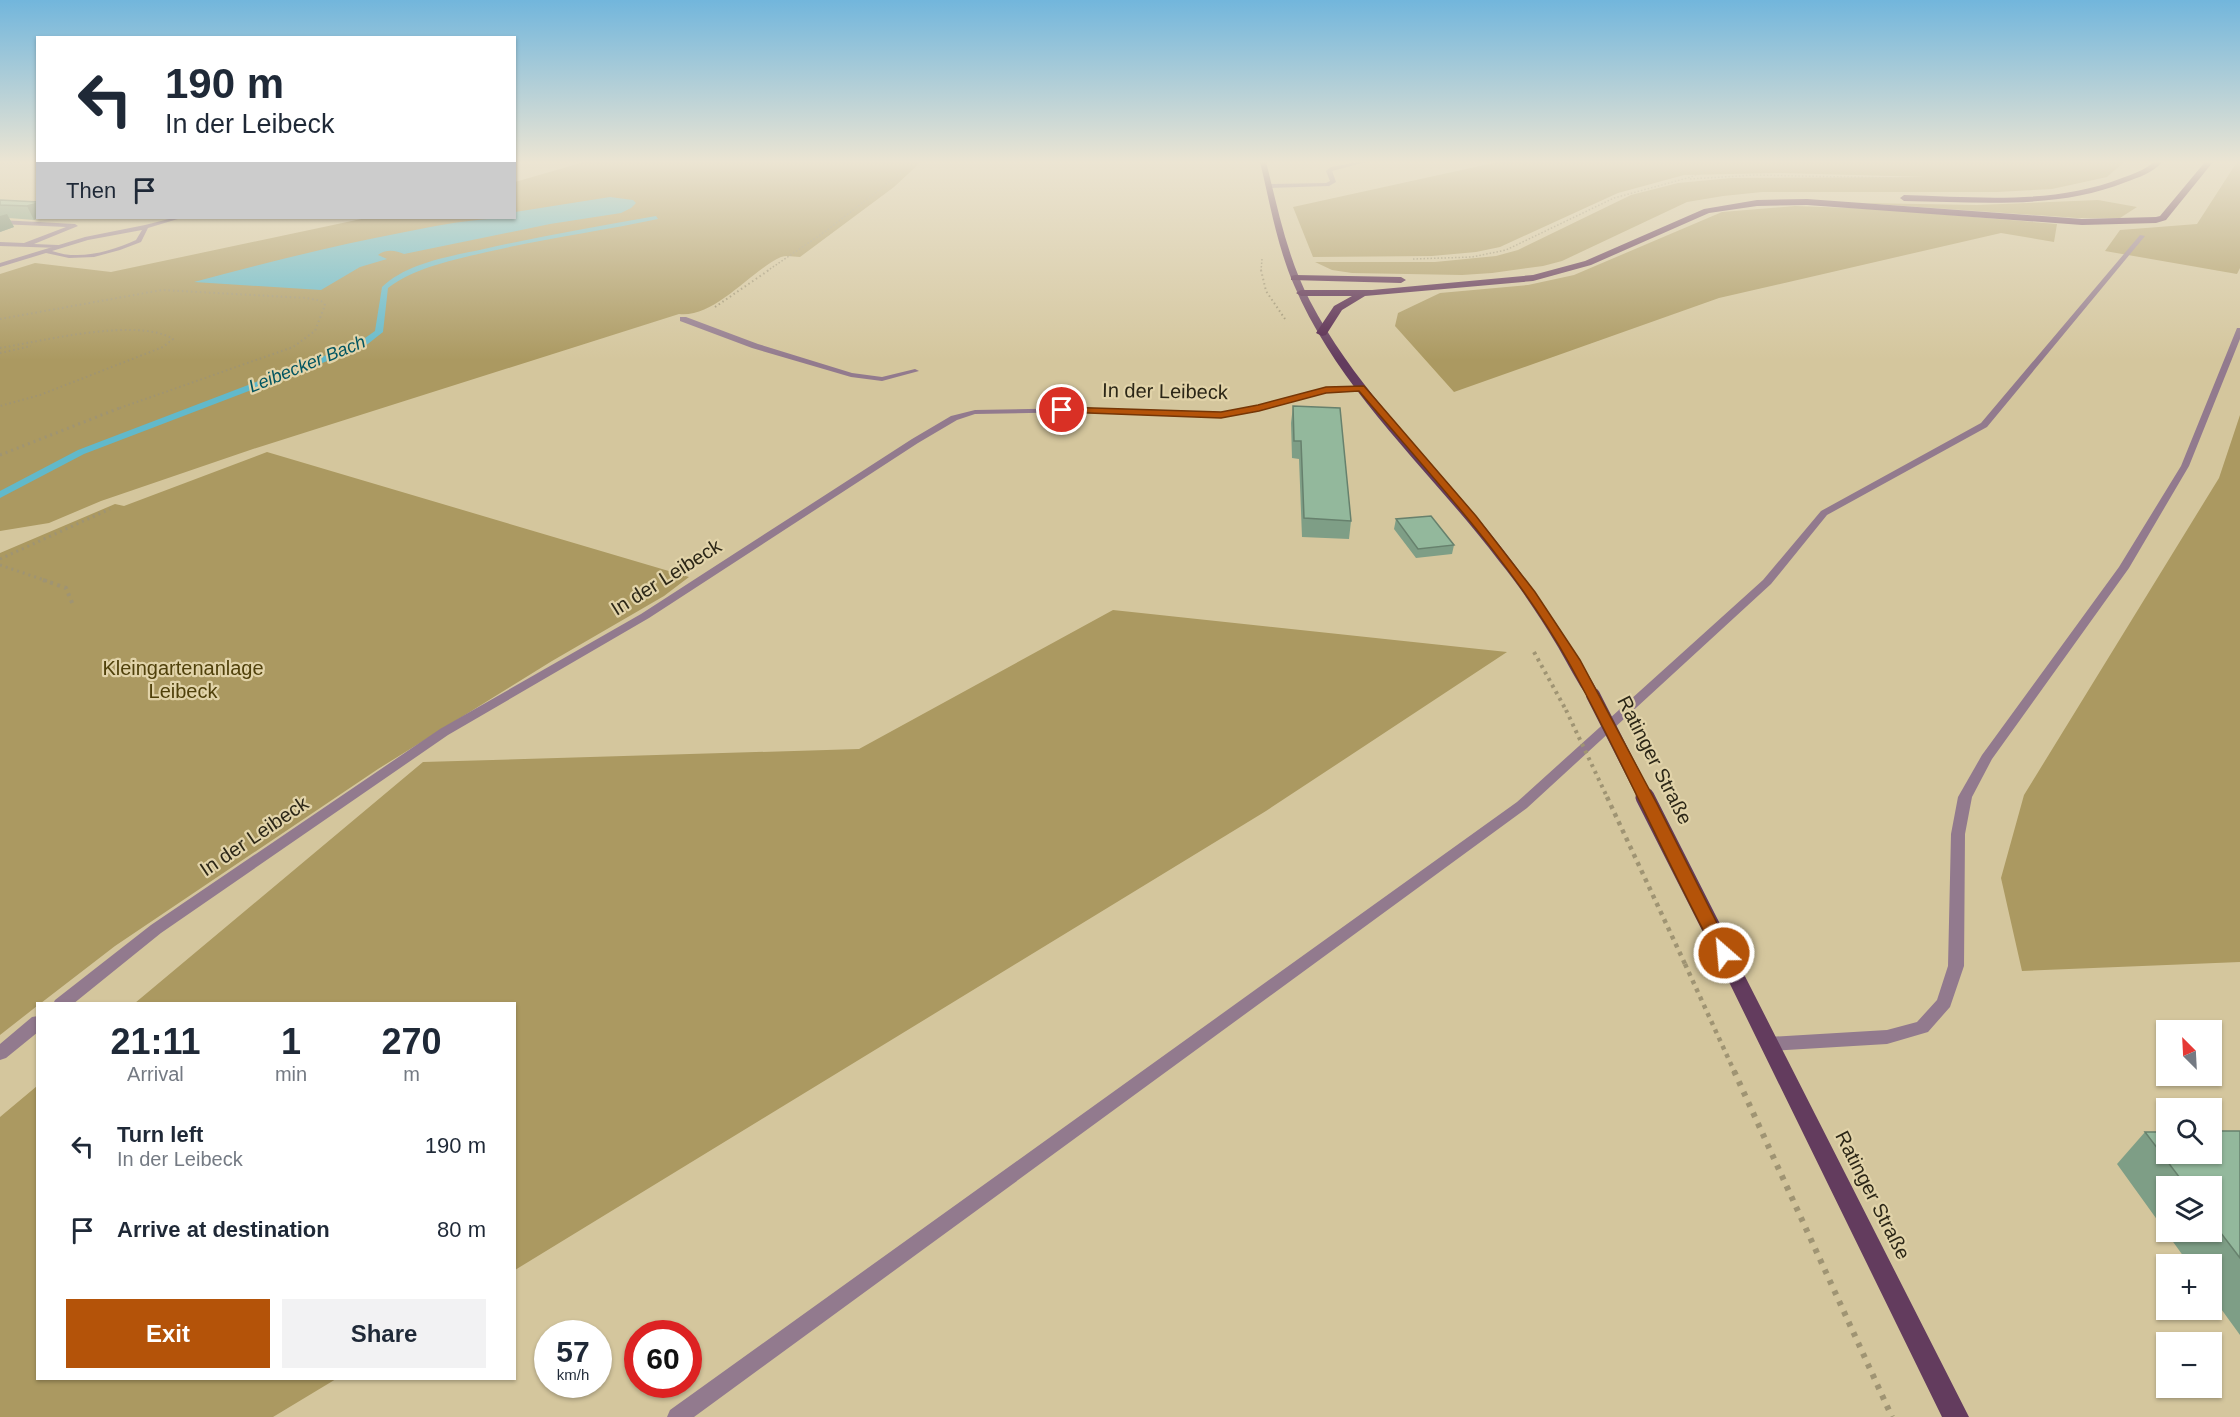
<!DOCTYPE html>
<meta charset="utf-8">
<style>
body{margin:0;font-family:Arial,sans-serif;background:#f2f2f3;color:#1f2937;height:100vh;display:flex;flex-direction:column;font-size:22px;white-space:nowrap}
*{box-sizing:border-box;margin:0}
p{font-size:20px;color:#747a83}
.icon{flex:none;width:33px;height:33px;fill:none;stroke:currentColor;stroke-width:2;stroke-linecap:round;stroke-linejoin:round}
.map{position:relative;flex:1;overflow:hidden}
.sheet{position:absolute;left:36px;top:1002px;width:480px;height:378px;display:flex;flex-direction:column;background:#fff;border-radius:0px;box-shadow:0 2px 4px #0004}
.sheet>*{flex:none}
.hud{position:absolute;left:36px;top:36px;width:480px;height:183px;border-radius:0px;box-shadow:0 2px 4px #0004;background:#fff;color:#1f2937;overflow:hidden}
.needle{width:39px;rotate:336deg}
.controls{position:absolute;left:2156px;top:1020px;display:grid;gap:12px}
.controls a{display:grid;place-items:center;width:66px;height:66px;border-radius:0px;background:#fff;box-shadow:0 2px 4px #0004;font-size:30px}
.speed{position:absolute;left:534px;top:1320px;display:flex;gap:12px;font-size:30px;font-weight:700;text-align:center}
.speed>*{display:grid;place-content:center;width:78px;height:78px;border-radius:50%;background:#fff;box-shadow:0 2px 4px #0004;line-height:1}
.speed small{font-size:15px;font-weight:400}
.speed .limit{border:9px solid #d22;background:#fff;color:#111}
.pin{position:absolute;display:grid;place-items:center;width:51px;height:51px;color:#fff;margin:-26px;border:3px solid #fff;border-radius:50%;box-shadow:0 2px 6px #0007}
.me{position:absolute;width:66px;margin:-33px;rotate:333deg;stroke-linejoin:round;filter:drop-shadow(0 0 4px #0008)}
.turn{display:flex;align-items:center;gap:21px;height:126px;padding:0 30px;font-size:27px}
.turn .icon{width:78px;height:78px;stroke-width:2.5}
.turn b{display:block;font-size:42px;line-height:51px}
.then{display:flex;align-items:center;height:57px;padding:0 30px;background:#0003;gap:12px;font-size:22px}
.eta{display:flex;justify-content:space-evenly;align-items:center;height:102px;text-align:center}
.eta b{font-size:36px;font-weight:600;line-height:42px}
.action{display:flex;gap:12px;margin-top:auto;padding:12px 30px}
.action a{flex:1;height:69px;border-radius:0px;background:#b45309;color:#fff;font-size:24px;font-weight:600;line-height:69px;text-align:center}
.action a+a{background:#f2f2f3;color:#1f2937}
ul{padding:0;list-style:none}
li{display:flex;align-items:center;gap:18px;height:84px;padding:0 30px}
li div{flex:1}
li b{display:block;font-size:22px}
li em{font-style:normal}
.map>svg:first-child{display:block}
.green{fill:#ab9961}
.water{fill:#61b9cb}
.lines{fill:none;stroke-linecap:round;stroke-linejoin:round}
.stream{fill:#61b9cb;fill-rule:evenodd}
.path-far5{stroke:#9f9473;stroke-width:1.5;stroke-dasharray:1.5 2;stroke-linecap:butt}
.path-far4{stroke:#9f9473;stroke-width:2;stroke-dasharray:1.5 3;stroke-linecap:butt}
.path-far3{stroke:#9f9473;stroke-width:3;stroke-dasharray:2 4;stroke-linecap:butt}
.path-far2{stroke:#9f9473;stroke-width:4;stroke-dasharray:3 4.5;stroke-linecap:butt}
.path-far1{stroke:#9f9473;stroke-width:4.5;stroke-dasharray:4 5;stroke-linecap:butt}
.path{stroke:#9f9473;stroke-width:6;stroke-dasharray:4.5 7;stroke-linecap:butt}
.service{fill:#927a8e;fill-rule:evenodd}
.minor{fill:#927a8e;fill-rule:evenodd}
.primary{fill:#633c5e;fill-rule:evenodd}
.motorway{fill:#52244c;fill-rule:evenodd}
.path-bridge-far1{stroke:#9f9473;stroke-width:4;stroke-dasharray:3 4.5;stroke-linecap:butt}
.path-bridge{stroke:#9f9473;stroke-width:4.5;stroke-dasharray:4 5;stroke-linecap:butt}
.primary-bridge-far1{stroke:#633c5e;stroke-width:14}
.primary-bridge{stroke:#633c5e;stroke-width:19}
.wall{fill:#7e9e86;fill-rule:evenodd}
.shaded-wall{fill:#67816d}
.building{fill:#93b89c;stroke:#67816d;stroke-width:1.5}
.route{fill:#b45309;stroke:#753606;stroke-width:1.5}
.labels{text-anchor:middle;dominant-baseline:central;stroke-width:4.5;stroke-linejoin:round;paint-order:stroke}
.far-water-label{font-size:18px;font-style:italic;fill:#025561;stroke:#e1d3a9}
.street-label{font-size:20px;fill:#2c2717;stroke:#e1d3a9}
.park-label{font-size:20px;fill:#50410b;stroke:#e1d3a9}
</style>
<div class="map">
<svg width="2240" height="1417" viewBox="0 0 2240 1417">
<rect width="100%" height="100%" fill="#d4c69d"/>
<path class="green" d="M584,162H921L894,187L800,257C794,257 787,255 781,257C750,271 715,318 679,314L253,449L101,501L49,523L0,531V274L35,263L111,272L366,218H514L515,182Z
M1498,162H2124L2107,177L2052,189L1997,192H1762L1723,196L1687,202L1562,261L1543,266L1492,273L1462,275L1352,273L1332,270L1315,262H1435L1496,256L1518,250L1631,195L1678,183L1731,178L1929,177L1780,173L1684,175L1618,193L1500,247L1476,252L1432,256L1313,257L1293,207Z
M2237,162H2240V268L2237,274L2105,251L2120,230L2197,224Z
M2098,200L2137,207L2120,218H2077L1862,203L1977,205Z
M1795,206L1878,209L2057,224L2054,242L2001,233L1719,298L1454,392L1395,326L1398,313L1440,293L1528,285L1574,275L1722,212Z
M2240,415V962L2022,971L2001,878L2024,795L2219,478Z
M267,452L689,577L664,596L552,661L378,769L115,946L41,1003L38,1004L37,1006L0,1035V553L115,504L124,506Z
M1113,610L1507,652L1266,811L515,1270L514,1004L135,1003L423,762L859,749Z
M37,1086L38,1378L336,1379L273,1417H0V1117Z"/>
<path class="water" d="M610,197L633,200L636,203L631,208L621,213L550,224L404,254C396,250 385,249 378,255L387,259L360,267L321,290L194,282C262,264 331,246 400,233C439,225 475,218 514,218L515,212Z"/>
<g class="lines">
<path class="stream" d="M656,216L658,219C601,231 543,239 487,252C453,260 416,267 388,288L383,332L364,347L84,454L0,498V491L78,450L358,343L375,331L382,287C407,263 451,256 484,249C541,236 599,226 656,216Z"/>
<path class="path-far5" d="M0,164L22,162
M2041,173L2049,171L2060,162
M1690,179L1755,175L1892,178
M1413,259L1472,257L1506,250L1614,198L1691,177L1722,162
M767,271L826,231L915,162
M1261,271L1262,259"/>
<path class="path-far4" d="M1261,270L1266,291L1285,319
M715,307L769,270
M0,319L162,290L307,298L321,301L325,305L315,331L293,347L117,409
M0,348C42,341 138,317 173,339L163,347L40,395L0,406
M0,353L31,346"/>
<path class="path-far3" d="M0,455L122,407
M0,559L110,509
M0,565L47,581"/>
<path class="path-far2" d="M43,580L66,588L73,605
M1534,652L1566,710"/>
<path class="path-far1" d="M1685,964L1735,1073"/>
<path class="path" d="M1734,1071L1892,1417"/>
<path class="service" d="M0,220L75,224L78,226L34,244L58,245L60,246V248L0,246V242L24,243L66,227L0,224Z
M2140,235L2145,236L1987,427L1827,515L1771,584L1527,808L694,1417H667L670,1410L1517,802L1763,580L1821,511L1981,423Z
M680,317H686L758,344L852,373L882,377L915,369L919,371L882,381L851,377L752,348L680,321Z
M2237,328H2240V339L2189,466L2129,568L1992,759L1972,797L1965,834L1964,966L1950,1007L1928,1032L1887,1044L1769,1051L1763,1049L1761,1044L1763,1039L1769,1037L1887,1030L1917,1022L1937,1000L1948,966L1951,834L1958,797L1982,755L2119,567L2181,466Z
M1331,387L1335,389L1334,391L1259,410L1221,418L1082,412L975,414L957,420L918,443L649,618L448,735L161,933L73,1004H53L55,1000L151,925L440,729L641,614L912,439L951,416L975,410L1082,408L1221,412L1258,406Z
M38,1016V1032L6,1058L0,1060V1044L32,1017Z"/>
<path class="minor" d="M1357,162H1366L1332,171L1336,182L1329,186L1269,188L1266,186L1269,184L1326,183L1330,181L1326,171L1331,167Z
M173,218H181L148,228L141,242L120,250L94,257L69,258L46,253L0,267V263L85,237L145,225ZM142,230L136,240C111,251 80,261 52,251L88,240Z
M1361,386H1364V390L1331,391L1327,389L1331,387Z"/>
<path class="primary" d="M1260,162H1266C1278,209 1287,257 1310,301C1352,382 1418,446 1476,516C1523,572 1564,632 1600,695L1598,698H1588C1577,682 1568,664 1558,647C1540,617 1521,588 1499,561C1430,470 1339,391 1294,285C1277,246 1270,203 1260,162Z
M1715,928L1722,930L1724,935L1969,1417H1942L1706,935L1708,930Z"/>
<path class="motorway" d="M2154,162H2162C2153,173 2139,177 2126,182C2056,210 1978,202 1904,201L1900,198L1904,195C1977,197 2053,205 2122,178C2133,174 2145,170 2154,162Z
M2205,162H2213L2166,220L2156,223L2082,225L1807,205L1757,206L1709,213L1591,265L1533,281L1365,296L1342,310L1326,335L1322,336L1316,333L1334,306L1352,296H1301L1296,293L1301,290H1372L1533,275L1585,261L1704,209L1757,200L1807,199L2082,219L2156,217L2160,216Z
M1295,275L1401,277L1406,280L1401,283L1291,280V276Z"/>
<path class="path-bridge-far1" d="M1566,710L1608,799"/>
<path class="path-bridge" d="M1607,797L1685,964"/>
<path class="primary-bridge-far1" d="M1593,695L1646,799"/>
<path class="primary-bridge" d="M1645,797L1715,935"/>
</g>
<path class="wall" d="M0,200L38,202L34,220L9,218L14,227L0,232Z
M1293,406L1351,521L1349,539L1302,537L1299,459L1292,458L1291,423Z
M1396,519L1454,545L1452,554L1416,558L1394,529Z
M2240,1131V1335L2211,1295V1264H2189L2117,1164L2145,1132ZM2166,1186H2211V1232H2166Z"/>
<path class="shaded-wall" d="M38,203V218H40L34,220L27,206Z
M7,214L14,227L0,232V216Z"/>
<path class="building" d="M0,200L38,202V203L27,206L0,205Z
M1293,406L1340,408L1351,521L1304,518L1301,441H1294Z
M1431,516L1454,545L1418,549L1396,519Z
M2211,1131H2240V1258L2211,1220V1186H2186L2145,1132H2166V1154H2211Z"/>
<linearGradient id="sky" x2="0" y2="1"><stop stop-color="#72b6dc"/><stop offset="0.45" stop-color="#ece5d3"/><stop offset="1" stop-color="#ece5d3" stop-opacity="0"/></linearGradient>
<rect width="2240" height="360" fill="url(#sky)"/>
<path class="route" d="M1364,386L1476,516L1535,592L1580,660L1657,804L1732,953L1730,958L1724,960L1718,958C1665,860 1622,758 1568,661C1512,562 1432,477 1359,391L1326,393L1259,411L1221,418L1062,412L1057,410L1062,407L1221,412L1258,405L1326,387Z"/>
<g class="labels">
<g class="far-water-label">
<text transform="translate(307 364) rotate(-22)">Leibecker Bach</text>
</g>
<g class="street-label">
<text transform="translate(1165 391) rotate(1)">In der Leibeck</text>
<text transform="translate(666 577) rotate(-32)">In der Leibeck</text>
<text transform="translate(1655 760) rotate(63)">Ratinger Straße</text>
<text transform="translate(254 836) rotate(-34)">In der Leibeck</text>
<text transform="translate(1873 1195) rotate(63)">Ratinger Straße</text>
</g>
<g class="park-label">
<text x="183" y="668">Kleingartenanlage<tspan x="183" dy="23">Leibeck</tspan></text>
</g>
</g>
</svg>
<div class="controls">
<a><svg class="needle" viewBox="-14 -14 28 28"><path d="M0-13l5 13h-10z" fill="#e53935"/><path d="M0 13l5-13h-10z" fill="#747a83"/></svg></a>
<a><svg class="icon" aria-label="search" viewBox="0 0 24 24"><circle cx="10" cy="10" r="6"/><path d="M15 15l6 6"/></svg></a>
<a><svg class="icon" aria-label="layers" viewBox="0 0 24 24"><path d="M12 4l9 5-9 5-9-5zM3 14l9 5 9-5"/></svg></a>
<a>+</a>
<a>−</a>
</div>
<div class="speed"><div>57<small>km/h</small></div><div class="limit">60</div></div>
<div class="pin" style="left:1062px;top:410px;background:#d93025"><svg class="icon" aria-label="arrive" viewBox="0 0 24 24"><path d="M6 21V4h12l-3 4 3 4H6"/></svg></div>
<svg class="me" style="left:1724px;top:953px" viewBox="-20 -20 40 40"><circle r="17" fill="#b45309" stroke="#fff" stroke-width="3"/><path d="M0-11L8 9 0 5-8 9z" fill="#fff"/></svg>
<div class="hud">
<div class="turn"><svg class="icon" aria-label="left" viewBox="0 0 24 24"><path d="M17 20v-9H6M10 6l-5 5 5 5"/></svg><div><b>190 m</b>In der Leibeck</div></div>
<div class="then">Then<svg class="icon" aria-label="arrive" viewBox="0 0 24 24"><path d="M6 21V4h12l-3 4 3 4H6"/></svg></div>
</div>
<section class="sheet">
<div class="eta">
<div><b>21:11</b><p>Arrival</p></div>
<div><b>1</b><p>min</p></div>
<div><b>270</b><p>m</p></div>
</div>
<ul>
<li><svg class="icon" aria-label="left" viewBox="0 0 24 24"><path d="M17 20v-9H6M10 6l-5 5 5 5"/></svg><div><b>Turn left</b><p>In der Leibeck</p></div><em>190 m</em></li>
<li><svg class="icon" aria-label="arrive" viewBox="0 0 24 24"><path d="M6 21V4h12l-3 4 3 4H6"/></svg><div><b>Arrive at destination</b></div><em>80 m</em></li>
</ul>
<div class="action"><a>Exit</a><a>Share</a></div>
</section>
</div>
